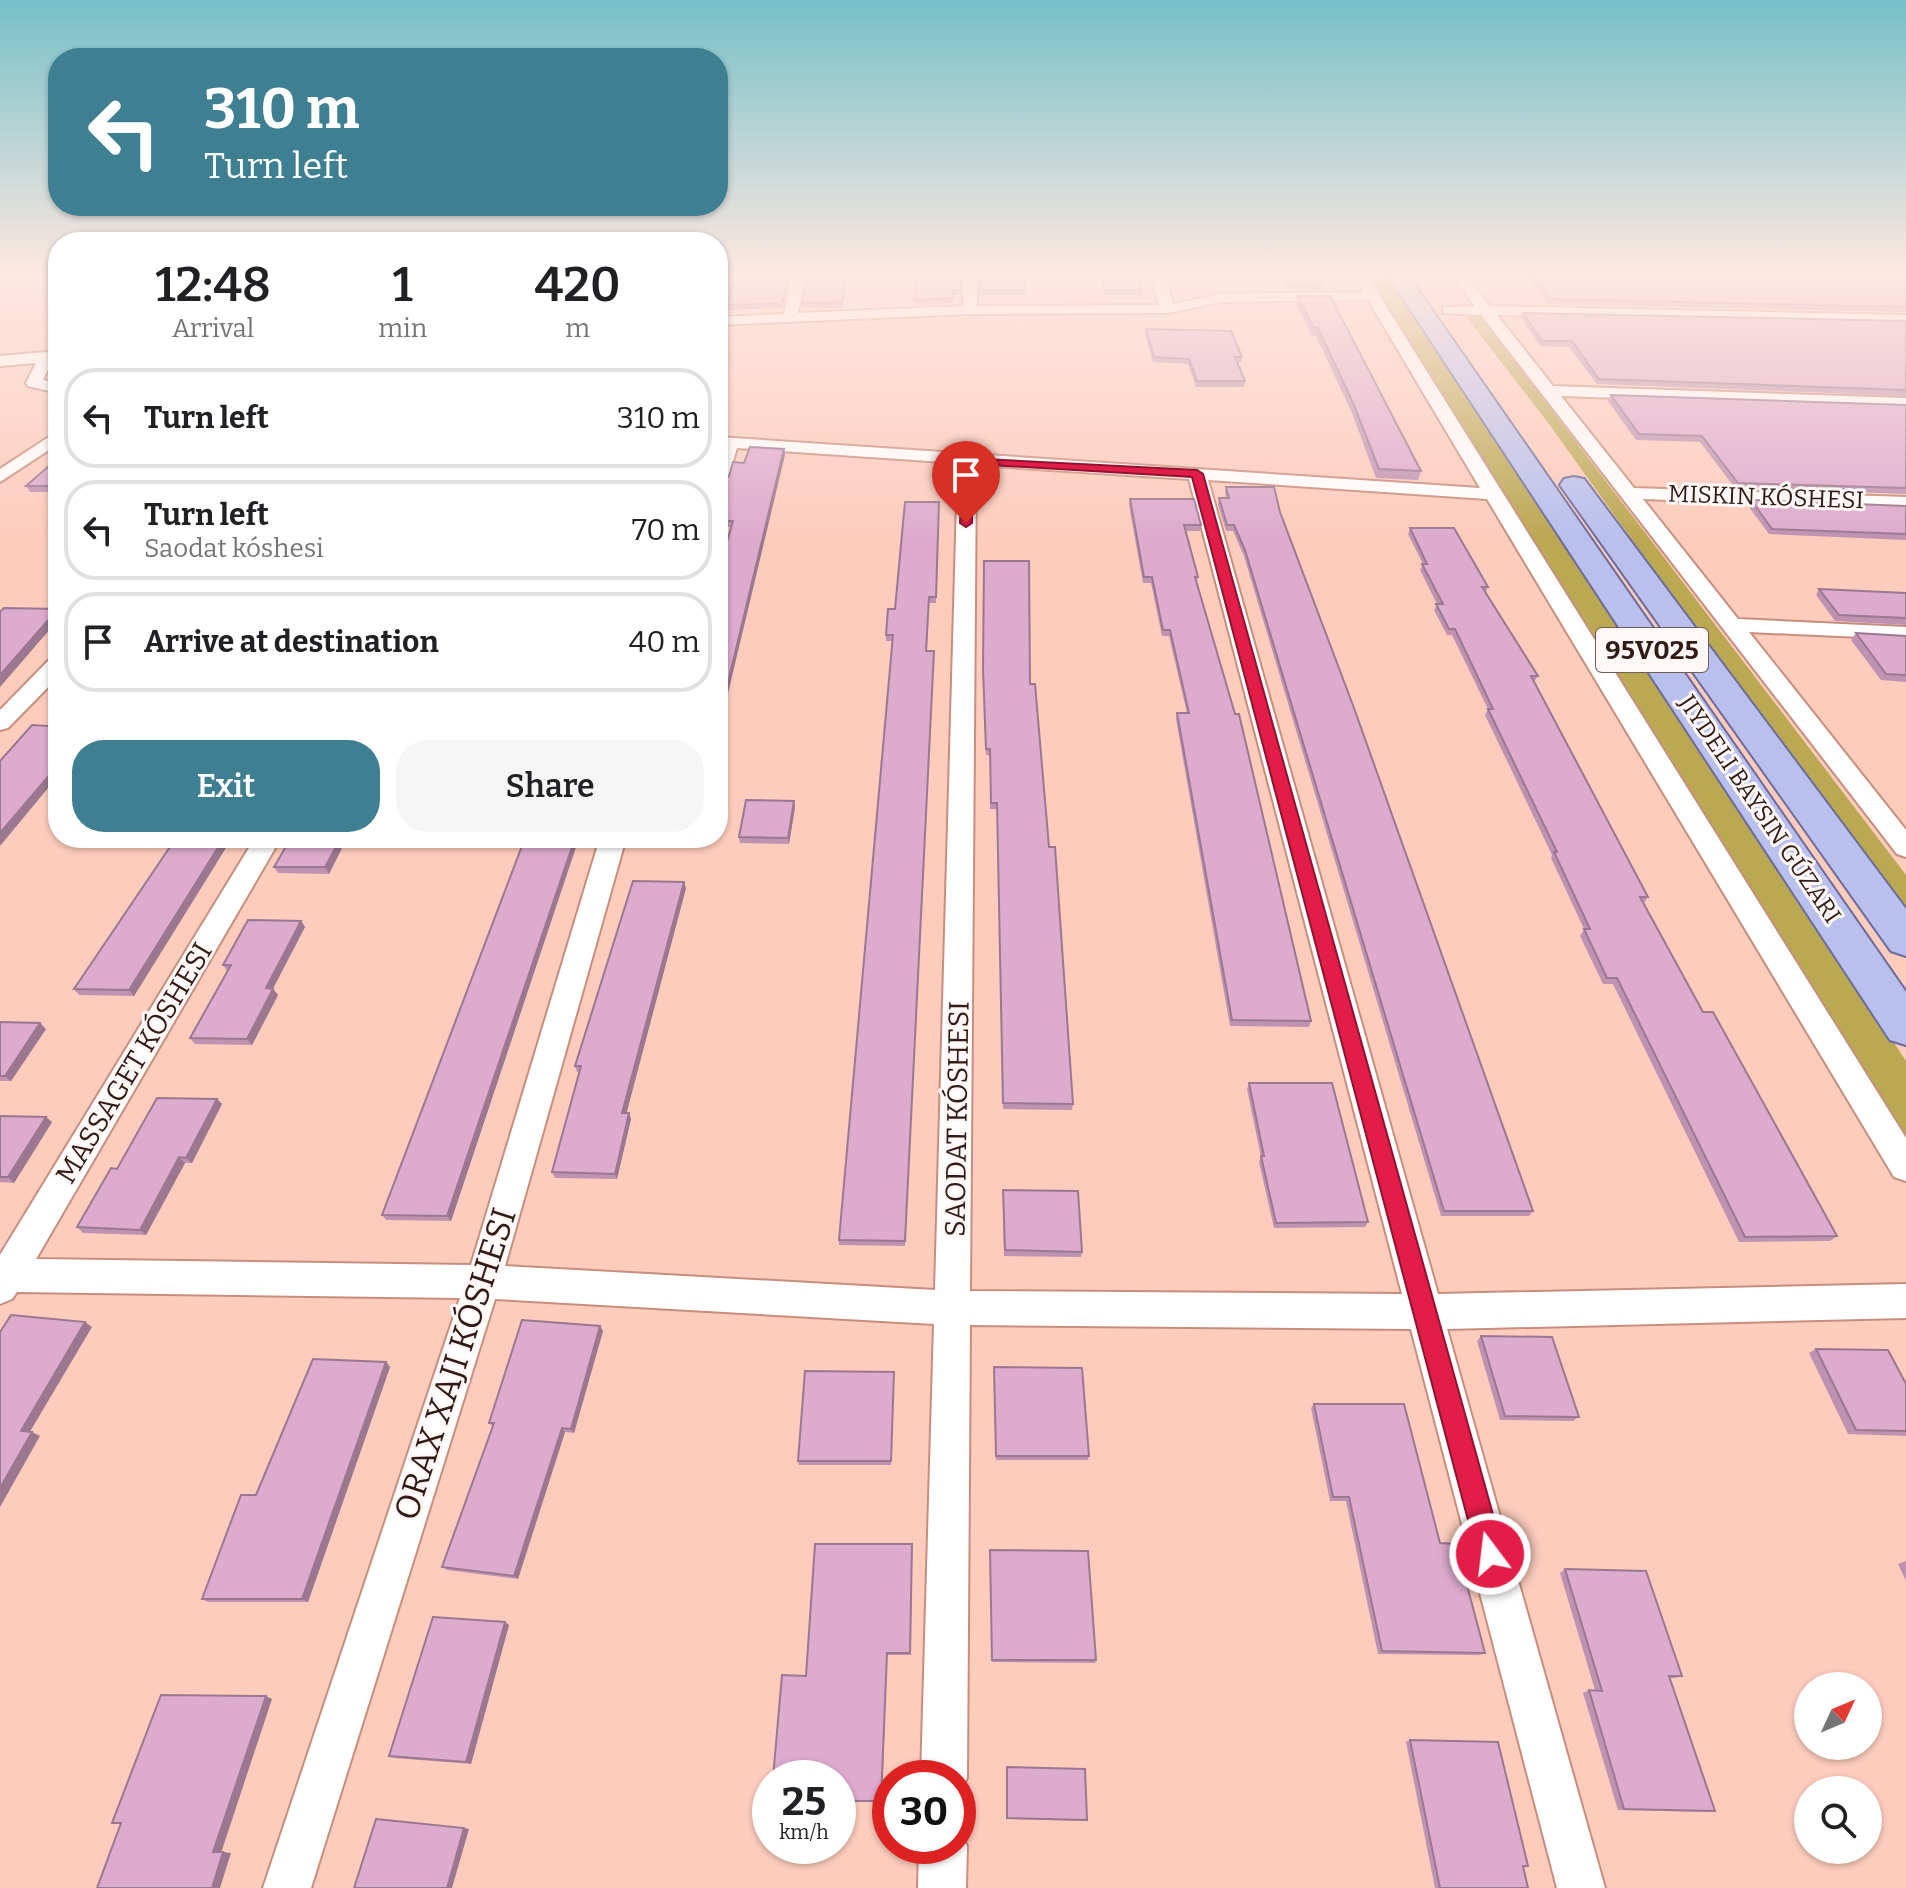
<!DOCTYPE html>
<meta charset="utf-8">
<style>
body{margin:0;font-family:Bitter,serif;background:#f6f6f6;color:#202124;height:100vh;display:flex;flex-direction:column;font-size:30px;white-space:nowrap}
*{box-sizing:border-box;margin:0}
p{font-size:26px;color:#757577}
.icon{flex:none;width:44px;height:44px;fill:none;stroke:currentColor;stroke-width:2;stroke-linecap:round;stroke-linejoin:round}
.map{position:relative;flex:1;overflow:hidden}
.details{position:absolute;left:48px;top:232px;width:680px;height:616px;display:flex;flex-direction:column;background:#fff;border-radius:32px;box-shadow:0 2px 6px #0004}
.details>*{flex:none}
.guide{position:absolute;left:48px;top:48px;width:680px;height:168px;border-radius:32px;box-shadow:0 2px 6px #0004;background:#3e8091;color:#fff;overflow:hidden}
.needle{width:52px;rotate:46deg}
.controls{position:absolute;left:1794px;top:1672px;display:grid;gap:16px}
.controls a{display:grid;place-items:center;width:88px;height:88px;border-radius:50%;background:#fff;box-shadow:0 2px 6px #0004;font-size:40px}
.speed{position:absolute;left:752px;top:1760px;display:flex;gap:16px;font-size:40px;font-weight:700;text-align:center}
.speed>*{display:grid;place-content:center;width:104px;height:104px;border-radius:50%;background:#fff;box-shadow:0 2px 6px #0004;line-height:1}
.speed small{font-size:20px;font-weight:400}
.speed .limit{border:12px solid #d22;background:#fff;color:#111}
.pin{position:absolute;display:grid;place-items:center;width:68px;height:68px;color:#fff;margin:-82px -34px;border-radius:50% 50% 50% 0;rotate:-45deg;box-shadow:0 0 8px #0007}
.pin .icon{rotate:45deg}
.me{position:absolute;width:88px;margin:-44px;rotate:345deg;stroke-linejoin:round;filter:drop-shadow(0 0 6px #0008)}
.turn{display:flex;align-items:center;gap:28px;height:168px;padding:0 24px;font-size:36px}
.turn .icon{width:104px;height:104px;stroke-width:2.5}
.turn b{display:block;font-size:56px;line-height:68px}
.eta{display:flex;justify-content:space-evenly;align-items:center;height:136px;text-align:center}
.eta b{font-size:48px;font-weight:600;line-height:56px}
.action{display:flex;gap:16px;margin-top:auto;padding:16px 24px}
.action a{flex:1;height:92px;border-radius:32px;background:#3e8091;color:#fff;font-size:32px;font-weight:600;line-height:92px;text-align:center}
.action a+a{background:#f6f6f6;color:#202124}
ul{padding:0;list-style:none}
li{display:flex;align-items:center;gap:24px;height:100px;margin:0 16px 12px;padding:0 8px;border:4px solid #e0e0e0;border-radius:32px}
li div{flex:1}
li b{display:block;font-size:30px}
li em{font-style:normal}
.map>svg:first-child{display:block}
.green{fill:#bba853}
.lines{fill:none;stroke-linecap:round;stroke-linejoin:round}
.minor-casing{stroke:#c78e7d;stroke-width:4}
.primary-casing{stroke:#6c6b9b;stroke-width:4}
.minor{fill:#fff;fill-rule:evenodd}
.primary{fill:#b9c0ee;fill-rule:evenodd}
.wall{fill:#be93b1}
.shaded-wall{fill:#9b7890}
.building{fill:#ddabce;stroke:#9b7890;stroke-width:2}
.route{fill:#e11d48;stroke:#92132f;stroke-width:2}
.labels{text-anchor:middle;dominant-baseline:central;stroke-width:6;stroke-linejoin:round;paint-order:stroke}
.far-street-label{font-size:24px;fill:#321b15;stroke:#fff8f6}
.shield{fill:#fff8f6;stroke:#705d58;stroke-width:2}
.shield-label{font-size:26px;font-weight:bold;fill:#321b15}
.street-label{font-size:28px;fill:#321b15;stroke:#fff8f6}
.near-street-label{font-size:34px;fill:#321b15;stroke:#fff8f6}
</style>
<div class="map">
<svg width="1906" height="1888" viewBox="0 0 1906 1888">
<rect width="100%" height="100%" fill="#fdccbd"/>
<path class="green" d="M1366,274H1386L1906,1061V1139Z
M1465,315L1480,316L1906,875V910L1703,639L1549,424Z"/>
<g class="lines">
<defs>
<path id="minor" d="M792,274H806L798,313L963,306V274H977V306L1159,305L1150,274H1164L1173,304L1222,294L1363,292L1352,274H1366L1906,1138V1181L1894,1177L1487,499L1208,480L1438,1294L1906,1284V1318L1447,1329L1605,1888H1557L1411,1329L970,1325L967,1778L958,1795V1778H921L934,1324L495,1299L311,1888H263L460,1298L17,1292L12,1299L0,1304V1255L255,838H281L36,1259L471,1265L600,838H626L505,1266L935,1290L958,463L737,448L727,481L718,486V437L1480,488L1368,300L1222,302L1168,313L970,314L718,325V317L784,314ZM976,465L1189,479L1402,1294L970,1291Z
M1450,274H1464L1490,306L1906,315V323L1497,315L1553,386L1906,398V408L1561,396L1634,488L1906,497V509L1643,499L1738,619L1906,627V639L1749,632L1906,830V857L1897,854L1481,315L1443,313V307L1475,306Z
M58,351V361H52L43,380L58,383V393L28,386L26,383L36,363L0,366V356Z
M58,431V444L0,482V469Z
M58,657V677L8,728L0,730V710L50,659Z
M958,1829L967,1846L966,1888H918L919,1846H958Z"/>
<path id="primary" d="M1387,274H1407L1906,992V1045L1890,1040Z
M1574,477L1584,479L1906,909V956L1891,951L1560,485L1564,479Z"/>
</defs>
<use href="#minor" class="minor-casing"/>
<use href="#primary" class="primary-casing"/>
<use href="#minor" class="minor"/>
<use href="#primary" class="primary"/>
</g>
<path class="wall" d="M791,274L782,308L727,310L726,305L731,291H728L727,286Z
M848,274L842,308H802V303Z
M916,274H963L960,295H953V303L915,305Z
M979,274L1025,290V295H980Z
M1099,274H1149L1148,279H1138L1142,290L1141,295H1104Z
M1167,274H1208L1207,279H1169Z
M1280,274H1317L1323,285L1322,290H1288Z
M1526,274H1906V312L1548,304Z
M1297,296L1421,471L1418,480L1376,478L1352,413L1316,336H1312L1296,304Z
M1523,313L1906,321V396L1597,384L1569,347L1540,346L1521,318Z
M1146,329L1242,357L1241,362H1237L1245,381L1244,387H1196L1188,364L1153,362L1145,334Z
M1611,395L1906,405V494L1735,488L1700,442L1636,440L1608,401Z
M784,449L785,455L731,527H718V482L729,476L744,463Z
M58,458V492H30L26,486Z
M1226,487L1280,512L1533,1211L1529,1216H1441L1244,556L1233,531H1226L1218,504L1219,498H1226L1225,492Z
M1130,499L1201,525L1200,531H1186L1198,577L1196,583L1311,1021L1309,1027L1230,1026L1176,719L1177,713H1187L1169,636H1162L1151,583H1143L1129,505Z
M1751,500L1906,506V540L1769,534L1748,506Z
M939,502L936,603H929L927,651L934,657L905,1246L839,1245V1240L893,641H886V635Z
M1410,528L1488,587L1486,592L1538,676L1534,682L1648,897L1644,903L1703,1012L1837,1236L1830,1241L1739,1242L1613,984H1603L1580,936L1584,929L1551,858L1552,855L1485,715L1488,709L1452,635H1447L1434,610L1437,604L1420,570L1423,564L1408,534Z
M1819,589L1906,593V625L1835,621L1816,595Z
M1856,633L1906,636V682L1881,680L1851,640Z
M983,675L1030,684L1049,847L1073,1104L1072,1110L1003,1109L997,809H990V755H986Z
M795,807L789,844L740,843L739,837Z
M176,838H232L134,996L79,995L74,989Z
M291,838H347L329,874L278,873L274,867Z
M525,838H579L451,1221L386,1220L382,1215Z
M686,888L626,1113H629L631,1119L617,1179L555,1178L552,1172L579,1072H577L575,1066Z
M301,921L305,927L273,989L278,995L252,1045L195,1044L190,1038L227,971L223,965Z
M0,1022L46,1029L11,1081H0Z
M1249,1083L1368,1222L1365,1227L1274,1228L1259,1162L1261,1157L1247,1089Z
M217,1099L222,1104L192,1163H185L146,1235L83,1233L77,1227L117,1169Z
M0,1116L46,1117L52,1122L14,1183L0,1182Z
M1003,1195L1082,1252L1081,1257L1004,1256Z
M600,1326L603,1331L574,1433L565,1432L518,1579L447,1570L442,1567L493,1427L489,1423Z
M1481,1336L1579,1417L1573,1421L1500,1420L1477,1341Z
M1816,1349L1906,1384V1436L1848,1434L1809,1353Z
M386,1362L390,1367L308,1602H208L202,1599L256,1495Z
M994,1371L1089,1456L1088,1460H996Z
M894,1376L891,1465H799L798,1461Z
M1314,1404L1440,1543L1485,1653L1480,1655L1378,1654L1346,1501H1330L1311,1408Z
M912,1544L911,1655H887L882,1802H838V1778L806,1676Z
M990,1550L1096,1660L1095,1663L992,1662Z
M1906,1561V1581L1898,1564Z
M1565,1569L1682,1676L1675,1678H1670L1715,1811L1707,1812L1618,1810L1583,1693L1589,1690H1595L1560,1573Z
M505,1622L509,1625L471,1764L394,1758L389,1756Z
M1410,1740L1528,1866L1523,1867L1528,1888H1435L1406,1742Z
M1006,1769L1087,1820L1086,1821L1007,1819Z"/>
<path class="shaded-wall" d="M789,274H791L782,308V303Z
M847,274H848L842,308V302Z
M784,449L785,455L718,735V724Z
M58,609V620L0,687V675Z
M58,765V776L0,846V833Z
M794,801L795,807L789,844L788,838Z
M224,838H232L134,996L129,990Z
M341,838H347L329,874L325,867Z
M575,838H579L451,1221L447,1216Z
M684,882L686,888L625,1119L622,1113Z
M301,921L305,927L270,994L266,988Z
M273,989L278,995L252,1045L247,1039Z
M40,1023L46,1029L11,1081L5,1076Z
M217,1099L222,1104L192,1163L186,1158Z
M629,1113L631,1119L617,1179L615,1174Z
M46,1117L52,1122L14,1183L8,1177Z
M179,1157L185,1163L146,1235L140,1230Z
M85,1322L92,1327L28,1435L21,1431Z
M600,1326L603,1331L574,1433L571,1429Z
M386,1362L390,1367L308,1602L302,1599Z
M562,1428L565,1432L518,1579L514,1576Z
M32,1432L40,1436L0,1507V1488Z
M505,1622L509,1625L471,1764L466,1762Z
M887,1653V1655L882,1802L881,1801Z
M266,1696L272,1699L221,1853L213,1852Z
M464,1828L469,1829L452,1888H447Z
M223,1852L231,1853L220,1888H212Z"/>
<path class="building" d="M732,274H789L782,303L726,305L733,286H727Z
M807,274H847L842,302L802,303Z
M916,274H962L960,290H953V298L915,300Z
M979,274H1024L1025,290H980Z
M1101,274H1149H1137L1142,290H1104Z
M1283,274H1317L1323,285H1289Z
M1531,274H1906V307L1550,299Z
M1297,296H1330L1421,471L1379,469L1354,405L1318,328H1314Z
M1523,313L1906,321V390L1599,379L1572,341H1542Z
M1146,329L1231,331L1242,357H1235L1245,381H1197L1189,359L1154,357Z
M1611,395L1906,405V488L1738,483L1702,436L1639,434Z
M750,447L784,449L718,724V572L733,521H718V482L729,476L733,462L744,463Z
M58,458V486H26Z
M1226,487H1274L1280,512L1354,708L1533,1211H1444L1245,550L1234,525H1227L1219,498H1229Z
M1130,499H1194L1201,525H1184L1198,577H1195L1235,714H1239L1311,1021L1232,1020L1177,713H1189L1170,630H1163L1152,577H1144Z
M1751,500L1906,506V534L1772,529Z
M905,502H939L936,597H929L926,651H934L905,1241L839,1240L893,635H886L888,609H895Z
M1410,528H1454L1488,587H1482L1538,676H1531L1648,897H1640L1703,1012H1713L1837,1236L1745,1237L1617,978H1607L1584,929H1590L1554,852H1557L1488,709H1493L1455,629H1449L1436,604H1443L1422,564H1427Z
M984,561H1029L1030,684H1035L1049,847H1055L1073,1104L1003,1103L997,803H991L990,749H986L983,669Z
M1819,589L1906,593V618L1839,615Z
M4,608L58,609L0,675V612Z
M1856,633L1906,636V675L1886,674Z
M58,714V765L0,833V761L32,725L48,726Z
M746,800L794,801L788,838L739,837Z
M176,838H224L129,990L74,989Z
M291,838H341L325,867H274Z
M525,838H575L447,1216L382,1215Z
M633,881L684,882L622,1113H629L615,1174L552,1172L581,1066H575Z
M248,920L301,921L266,988L273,989L247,1039L190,1038L231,965H223Z
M0,1022L40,1023L5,1076H0Z
M1249,1083H1332L1368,1222L1276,1223L1261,1156H1264Z
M157,1098L217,1099L186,1158L179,1157L140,1230L77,1227L111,1168L117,1169Z
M0,1116L46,1117L8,1177H0Z
M1003,1190L1078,1191L1082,1252L1005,1250Z
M11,1315L85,1322L21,1431L32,1432L0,1488V1332Z
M522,1320L600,1326L571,1429L562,1428L514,1576L442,1567L494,1423H489Z
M1481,1336L1552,1337L1579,1417L1505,1416Z
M1816,1349L1888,1350L1906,1384V1431L1856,1430Z
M313,1359L386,1362L302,1599H202L241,1495H256Z
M994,1367L1082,1368L1089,1456H996Z
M805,1371L894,1372L891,1461H798Z
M1314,1404H1404L1440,1543L1456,1544L1485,1653L1382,1651L1349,1497H1333Z
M815,1544H912L910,1653H887L881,1801H838V1778H773L782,1675L806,1676Z
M990,1550L1088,1551L1096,1660H992Z
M1565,1569L1646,1571L1682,1676H1669L1715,1811L1624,1809L1589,1690L1602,1691Z
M433,1617L505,1622L466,1762L389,1756Z
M161,1695L266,1696L213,1852H223L212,1888H97L121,1823H112Z
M1410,1740L1498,1742L1528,1866H1523L1528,1888H1440Z
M1007,1767L1085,1769L1087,1820L1007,1818Z
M376,1819L464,1828L447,1888H354Z"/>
<linearGradient id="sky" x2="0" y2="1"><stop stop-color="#76c0c8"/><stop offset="0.51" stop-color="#fee8e1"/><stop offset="1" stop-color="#fee8e1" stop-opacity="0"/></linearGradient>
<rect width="1906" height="538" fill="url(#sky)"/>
<path class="route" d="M963,458L1197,470L1203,474L1504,1554L1500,1564L1490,1568L1481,1564L1477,1554L1192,477L973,464L972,523L966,527L960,523Z"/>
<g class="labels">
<g class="far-street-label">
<text transform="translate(1766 497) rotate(2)">MISKIN KÓSHESI</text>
<text transform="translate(1760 809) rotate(56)">JIYDELI BAYSIN GÚZARI</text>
</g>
<rect class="shield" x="1596" y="628" width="112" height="44" rx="6"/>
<g class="shield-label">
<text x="1652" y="650">95V025</text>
</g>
<g class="street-label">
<text transform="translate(134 1063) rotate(-59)">MASSAGET KÓSHESI</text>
<text transform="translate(957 1119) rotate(-89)">SAODAT KÓSHESI</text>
</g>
<g class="near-street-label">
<text transform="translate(455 1364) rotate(-72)">ORAX XAJI KÓSHESI</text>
</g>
</g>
</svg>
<div class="controls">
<a><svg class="needle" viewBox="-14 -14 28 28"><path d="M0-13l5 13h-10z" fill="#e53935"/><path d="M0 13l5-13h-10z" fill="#757577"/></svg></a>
<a><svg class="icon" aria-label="search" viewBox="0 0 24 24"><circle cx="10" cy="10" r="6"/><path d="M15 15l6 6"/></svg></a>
</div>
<div class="speed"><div>25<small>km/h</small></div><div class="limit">30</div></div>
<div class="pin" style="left:966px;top:523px;background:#d93025"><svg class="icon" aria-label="arrive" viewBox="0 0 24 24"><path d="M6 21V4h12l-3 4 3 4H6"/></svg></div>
<svg class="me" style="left:1490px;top:1554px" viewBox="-20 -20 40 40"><circle r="17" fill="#e11d48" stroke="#fff" stroke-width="3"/><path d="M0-11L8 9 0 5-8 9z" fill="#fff"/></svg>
<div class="guide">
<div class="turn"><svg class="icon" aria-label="left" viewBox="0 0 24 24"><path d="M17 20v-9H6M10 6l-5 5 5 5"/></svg><div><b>310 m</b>Turn left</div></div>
</div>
<section class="details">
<div class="eta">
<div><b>12:48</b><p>Arrival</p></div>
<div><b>1</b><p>min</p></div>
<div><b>420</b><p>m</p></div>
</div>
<ul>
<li><svg class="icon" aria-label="left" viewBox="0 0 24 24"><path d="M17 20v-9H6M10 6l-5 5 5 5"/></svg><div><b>Turn left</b></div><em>310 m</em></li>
<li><svg class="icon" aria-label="left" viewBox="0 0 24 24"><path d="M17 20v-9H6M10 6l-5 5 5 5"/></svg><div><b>Turn left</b><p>Saodat kóshesi</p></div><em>70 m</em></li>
<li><svg class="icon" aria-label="arrive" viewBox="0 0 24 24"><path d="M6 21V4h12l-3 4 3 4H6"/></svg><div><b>Arrive at destination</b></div><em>40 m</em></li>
</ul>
<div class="action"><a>Exit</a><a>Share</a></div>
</section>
</div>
